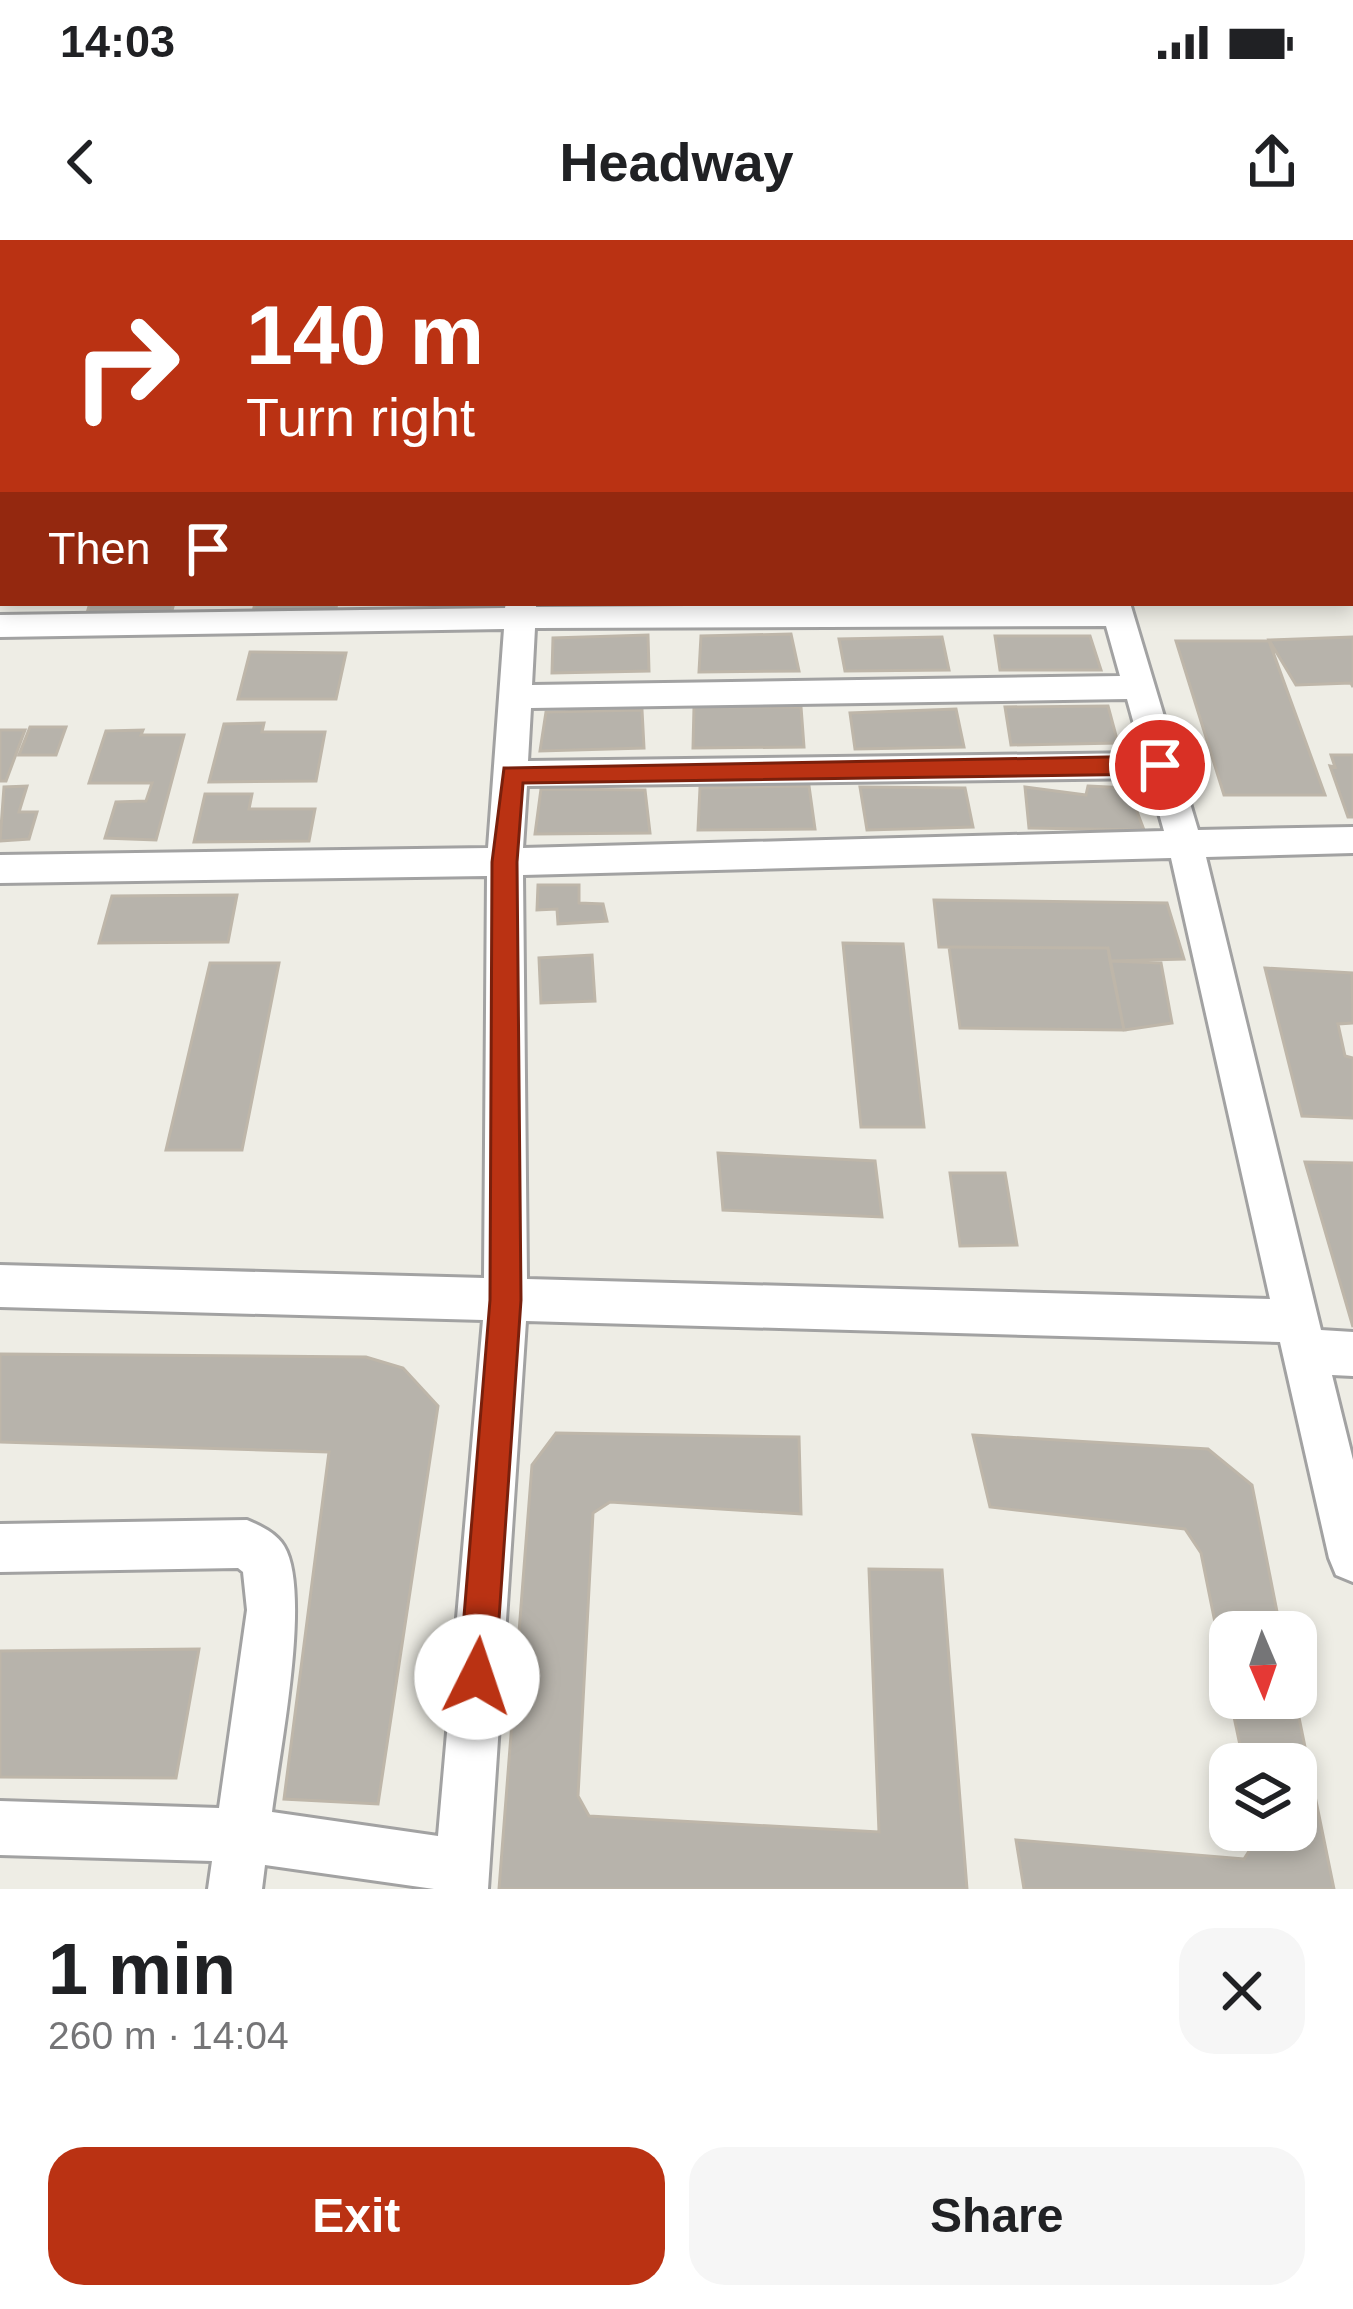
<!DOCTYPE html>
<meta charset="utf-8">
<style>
body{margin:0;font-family:Arial,sans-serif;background:#f6f6f6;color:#202124;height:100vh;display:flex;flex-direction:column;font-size:45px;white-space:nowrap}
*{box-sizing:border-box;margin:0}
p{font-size:39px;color:#757577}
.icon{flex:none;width:66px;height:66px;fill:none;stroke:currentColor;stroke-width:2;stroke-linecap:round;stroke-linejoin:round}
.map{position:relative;height:1649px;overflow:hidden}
.side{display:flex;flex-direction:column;background:#fff;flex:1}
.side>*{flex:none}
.guide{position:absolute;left:0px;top:0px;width:1353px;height:366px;box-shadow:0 6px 18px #0003;background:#ba3213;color:#fff;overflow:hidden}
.needle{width:78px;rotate:178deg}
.fabs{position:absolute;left:1209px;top:1371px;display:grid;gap:24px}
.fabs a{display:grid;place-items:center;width:108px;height:108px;border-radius:24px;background:#fff;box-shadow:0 6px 18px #0003;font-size:60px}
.pin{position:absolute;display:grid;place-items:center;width:102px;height:102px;color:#fff;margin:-51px;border:6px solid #fff;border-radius:50%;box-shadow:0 3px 12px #0007}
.me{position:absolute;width:132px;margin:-66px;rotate:4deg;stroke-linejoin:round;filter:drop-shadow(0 0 9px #0008)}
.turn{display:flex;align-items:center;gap:42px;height:252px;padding:0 48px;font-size:54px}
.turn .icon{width:156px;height:156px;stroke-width:2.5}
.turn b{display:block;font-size:84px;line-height:102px}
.then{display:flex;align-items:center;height:114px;padding:0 48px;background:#0003;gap:24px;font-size:45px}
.round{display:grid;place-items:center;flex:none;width:126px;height:126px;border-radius:36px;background:#f6f6f6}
.overview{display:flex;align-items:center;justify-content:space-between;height:204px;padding:0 48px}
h1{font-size:72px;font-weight:600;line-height:90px}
.action{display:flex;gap:24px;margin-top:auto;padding:24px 48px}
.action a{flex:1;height:138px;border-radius:36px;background:#ba3213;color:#fff;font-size:48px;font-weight:600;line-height:138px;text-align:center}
.action a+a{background:#f6f6f6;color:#202124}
.status{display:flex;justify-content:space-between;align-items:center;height:84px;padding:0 60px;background:#fff;direction:ltr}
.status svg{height:33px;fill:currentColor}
header{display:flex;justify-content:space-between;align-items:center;height:156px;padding:0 48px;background:#fff;font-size:54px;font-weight:600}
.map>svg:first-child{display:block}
.building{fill:#b7b3ab;stroke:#beb6a9;stroke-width:3}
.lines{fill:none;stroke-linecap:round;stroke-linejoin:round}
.minor-casing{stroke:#a2a2a2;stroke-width:6}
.minor{fill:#fff;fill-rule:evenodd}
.route{fill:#ba3213;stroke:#79200c;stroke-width:3}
</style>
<div class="status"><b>14:03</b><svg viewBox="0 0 49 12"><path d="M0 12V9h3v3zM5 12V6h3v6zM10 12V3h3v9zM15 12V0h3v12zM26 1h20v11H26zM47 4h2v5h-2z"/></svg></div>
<header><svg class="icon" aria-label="back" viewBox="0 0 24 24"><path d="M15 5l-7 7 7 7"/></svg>Headway<svg class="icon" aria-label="share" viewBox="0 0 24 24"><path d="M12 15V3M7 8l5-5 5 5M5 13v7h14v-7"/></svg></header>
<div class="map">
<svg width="1353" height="1649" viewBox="0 0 1353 1649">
<rect width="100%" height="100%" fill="#eeede5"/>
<path class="building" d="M90,363H174L171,374L87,373Z
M255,363H337L335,373L253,372Z
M791,394L799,431L699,432L701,396Z
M648,395L649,431L552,433L553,398Z
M995,396H1090L1101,430H1000Z
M942,397L949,430L845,431L839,399Z
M1353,397V447L1351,443L1296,445L1269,400Z
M1176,401H1269L1325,555H1224Z
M250,412L346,413L336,459H238Z
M1108,466L1118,503L1011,505L1005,467Z
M694,467H801L804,507L693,508Z
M956,469L964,507L855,509L850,473Z
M642,470L644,508L540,511L546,472Z
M264,483L262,492H325L316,541L209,542L224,484Z
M30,487H66L56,515H19Z
M0,490H25L6,541H0Z
M143,490L141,495H184L156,600L105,598L116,562L146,561L152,543H89L106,491Z
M1331,515H1353V577H1348L1330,526L1335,527Z
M27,546L19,572H37L29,599L0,601L4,547Z
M809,546L815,589L698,590L700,548Z
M1088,546L1128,548L1144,590L1029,588L1025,547L1086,555Z
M860,547L965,548L973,587L867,590Z
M541,549L645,550L650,593L535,594Z
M205,554H252L249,569H315L309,601L194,602Z
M538,645H579V663L603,664L607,681L558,684L557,669L537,670Z
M237,655L228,702L99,703L112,656Z
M934,660L1167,663L1184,719L1110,721L1108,708L939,707Z
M843,703L903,704L924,887H861Z
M949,707L1108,708L1124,790L960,788Z
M592,715L595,761L541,763L539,718Z
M1110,721L1161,723L1172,783L1124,790Z
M210,723H279L242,910H166Z
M1265,728L1352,733L1353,783L1338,784L1345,816L1353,818V878L1302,876Z
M718,913L875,921L882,977L723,970Z
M1305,922L1353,923V1087Z
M950,933H1005L1017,1005L960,1006Z
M0,1114L366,1117L403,1128L438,1166L378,1564L284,1559L329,1212L0,1202Z
M556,1193L799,1197L801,1274L610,1262L593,1273L578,1556L589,1576L879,1592L869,1329L942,1330L967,1649H499L532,1225Z
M973,1195L1208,1209L1252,1245L1281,1392H1230V1457L1201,1313L1185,1289L990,1267Z
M199,1409L176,1538L0,1537V1411Z
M1230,1458H1295L1334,1649H1024L1016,1600L1244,1619L1258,1597L1257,1590H1296V1524H1244Z"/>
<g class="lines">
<defs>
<path id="minor" d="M1350,44H1353V59H1350Z
M1350,123H1353V139H1350Z
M1350,202H1353V218H1350Z
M1350,318H1353V338H1350Z
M3,337V359L0,360V338Z
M506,363H536V367L1130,363L1198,590L1353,587V613L1206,617L1321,1090L1353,1092V1136L1332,1135L1353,1220V1342L1336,1335L1329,1318L1280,1102L526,1081L488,1649H434L265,1625L262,1649H208L212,1621L0,1615V1561L219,1568L247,1370L243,1332L238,1328L0,1332V1284L247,1280C261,1286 276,1293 284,1306C312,1352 279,1515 272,1572L438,1596L483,1080L0,1067V1025L484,1038L487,636L0,643V615L488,608L504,389L0,397V375L505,368ZM1106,386L1120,436L532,445L535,388ZM1127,459L1142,513L528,521L531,468ZM1149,538L1164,591L523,608L527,546ZM1171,618L1270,1059L527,1039L523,635Z"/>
</defs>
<use href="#minor" class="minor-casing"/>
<use href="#minor" class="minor"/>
</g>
<path class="route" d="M1160,516L1172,525L1160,534L523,543L517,622L521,1060L495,1437L489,1450L477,1455L465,1450L459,1437L490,1060L492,622L504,528Z"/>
</svg>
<div class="fabs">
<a><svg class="needle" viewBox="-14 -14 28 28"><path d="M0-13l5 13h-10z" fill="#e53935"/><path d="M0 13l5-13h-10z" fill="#757577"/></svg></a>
<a><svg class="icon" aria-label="layers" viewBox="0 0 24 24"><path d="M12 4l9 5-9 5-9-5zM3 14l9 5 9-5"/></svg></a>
</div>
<div class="pin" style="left:1160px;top:525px;background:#d93025"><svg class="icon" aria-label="arrive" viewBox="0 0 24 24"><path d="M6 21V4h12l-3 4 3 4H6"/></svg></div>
<svg class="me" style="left:477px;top:1437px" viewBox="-20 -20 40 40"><circle r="19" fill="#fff"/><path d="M0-13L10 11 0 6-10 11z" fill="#ba3213"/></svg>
<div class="guide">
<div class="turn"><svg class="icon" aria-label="right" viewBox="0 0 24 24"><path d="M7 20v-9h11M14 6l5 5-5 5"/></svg><div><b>140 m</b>Turn right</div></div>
<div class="then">Then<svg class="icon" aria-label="arrive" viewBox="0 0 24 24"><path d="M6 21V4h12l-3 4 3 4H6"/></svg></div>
</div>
</div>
<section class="side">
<div class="overview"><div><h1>1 min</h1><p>260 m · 14:04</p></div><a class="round"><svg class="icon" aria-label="close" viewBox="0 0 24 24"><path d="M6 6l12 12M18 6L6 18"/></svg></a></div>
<div class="action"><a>Exit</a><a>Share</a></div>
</section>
